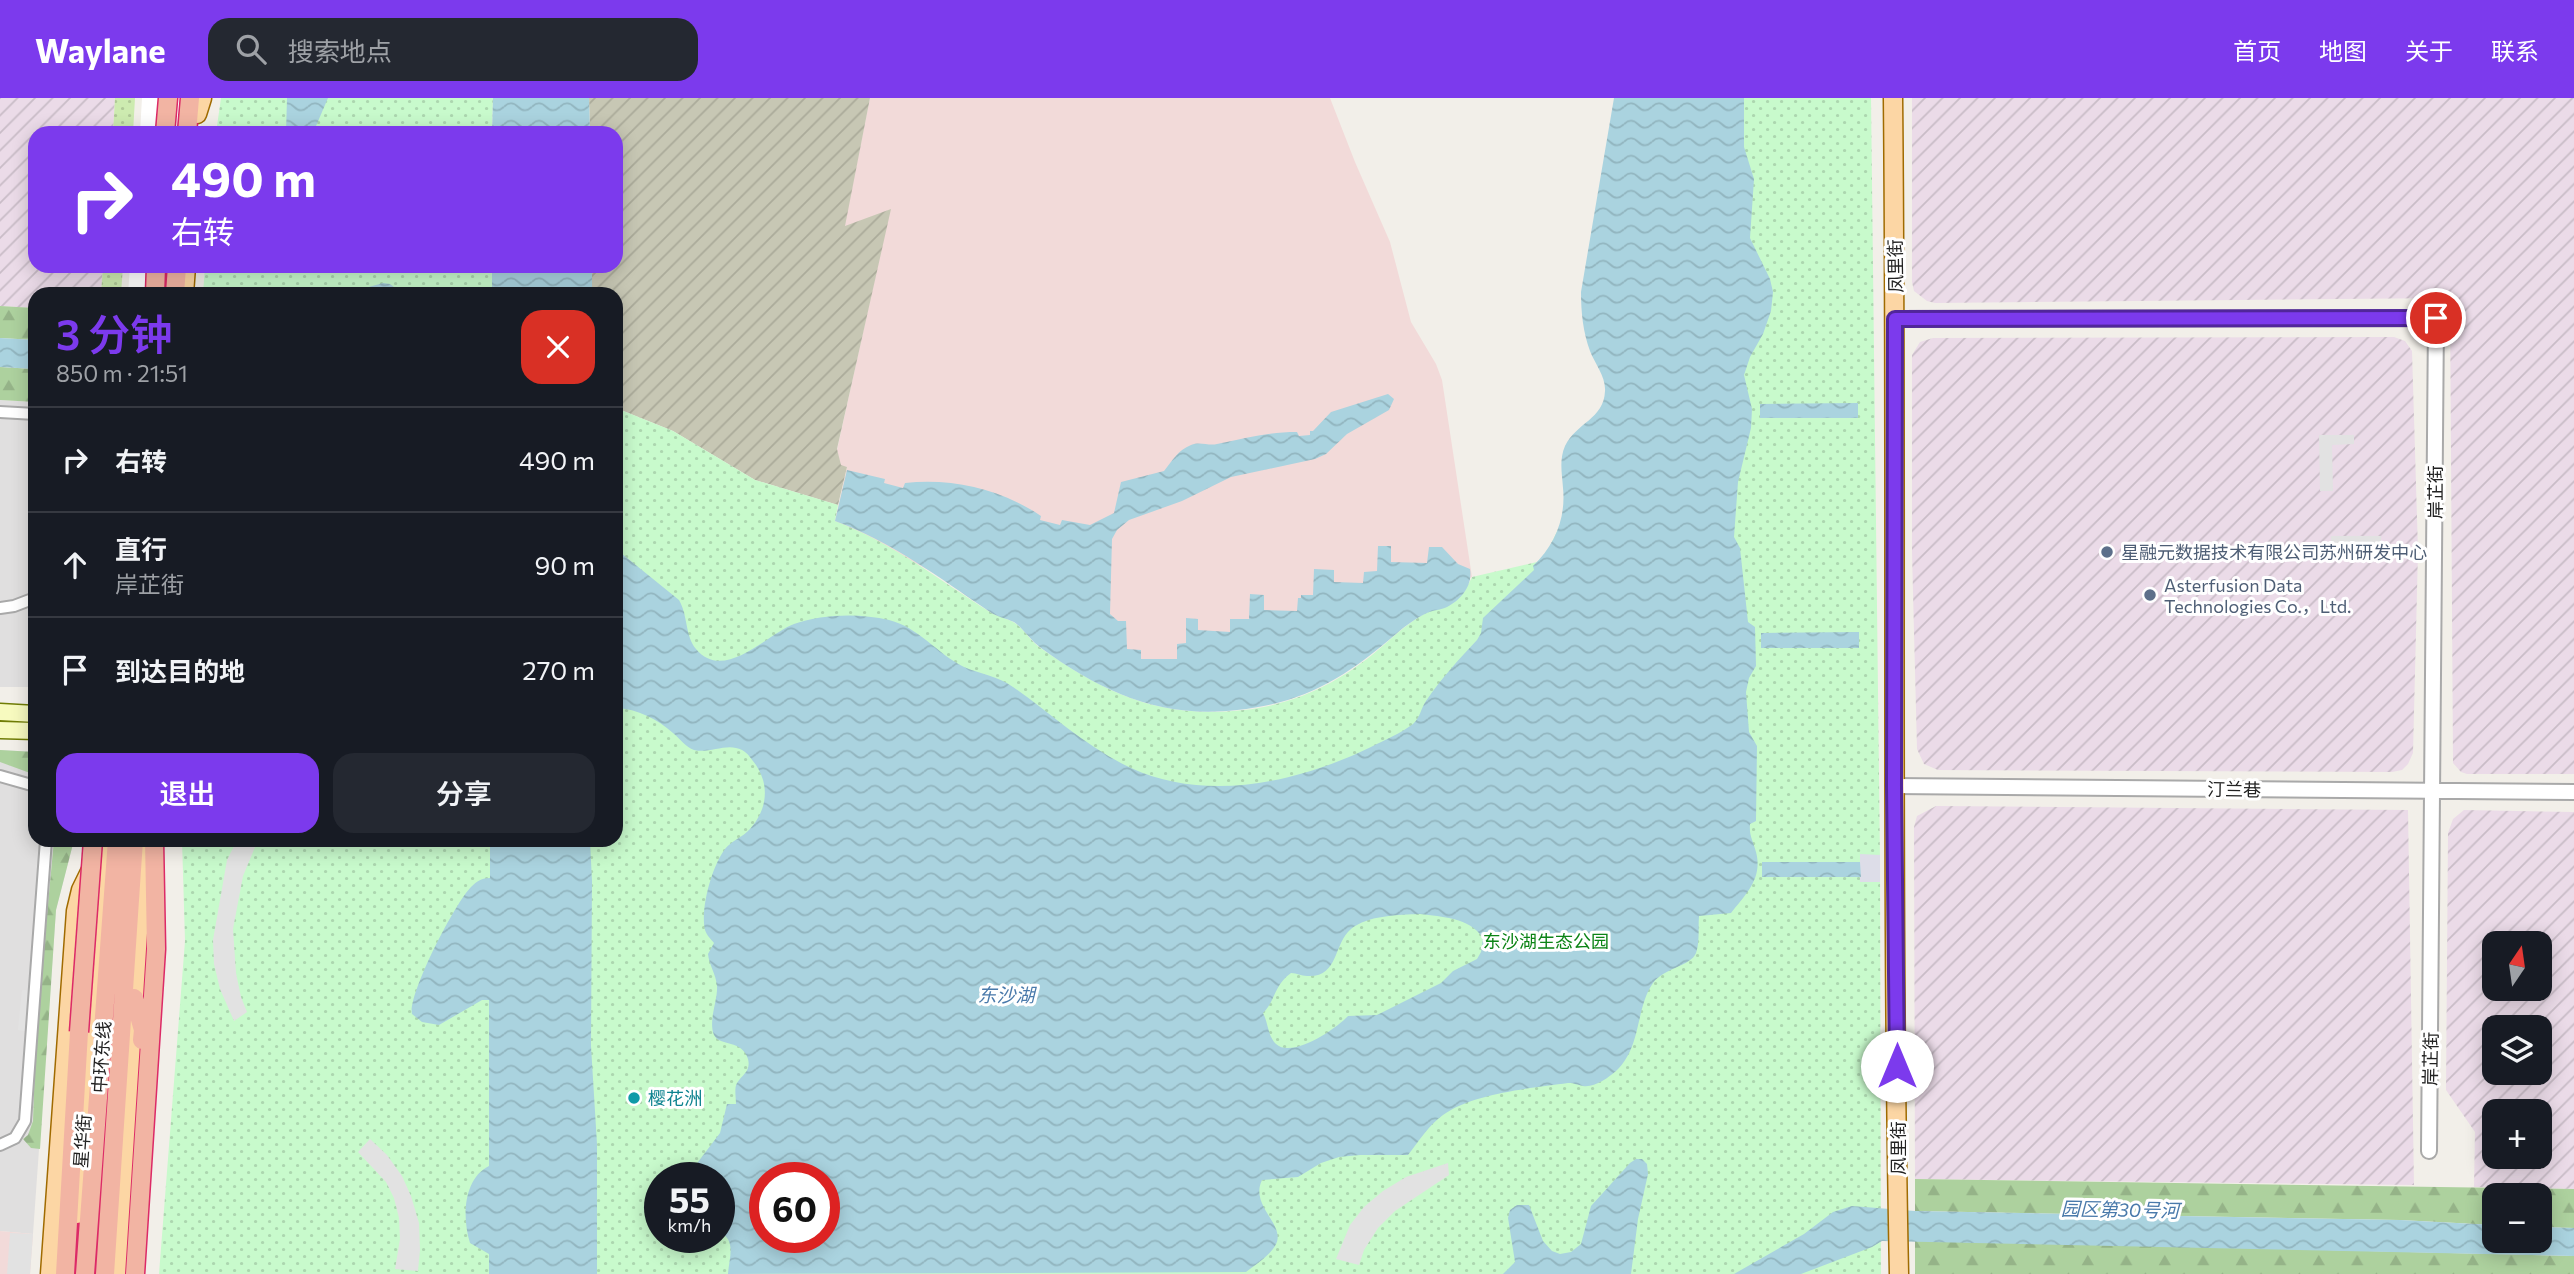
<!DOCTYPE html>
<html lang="zh">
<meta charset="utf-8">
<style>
body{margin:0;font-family:Commissioner,"Noto Sans SC",sans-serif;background:#242831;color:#f1f3f6;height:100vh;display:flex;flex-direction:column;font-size:26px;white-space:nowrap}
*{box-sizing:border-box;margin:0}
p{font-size:23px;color:#9ea1a6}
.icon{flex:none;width:38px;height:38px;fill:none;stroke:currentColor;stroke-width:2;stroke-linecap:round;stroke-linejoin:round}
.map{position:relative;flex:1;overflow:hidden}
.sheet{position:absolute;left:28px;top:189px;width:595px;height:560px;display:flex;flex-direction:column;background:#171b24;border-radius:21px;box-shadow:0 4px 18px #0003}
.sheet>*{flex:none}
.top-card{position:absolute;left:28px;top:28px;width:595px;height:147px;border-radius:21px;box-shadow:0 4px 18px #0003;background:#7c3aed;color:#fff;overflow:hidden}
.needle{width:46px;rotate:13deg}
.tools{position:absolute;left:2482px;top:833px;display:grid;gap:14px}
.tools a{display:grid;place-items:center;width:70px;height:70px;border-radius:14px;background:#171b24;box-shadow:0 4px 18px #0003;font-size:35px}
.speed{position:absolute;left:644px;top:1064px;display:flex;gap:14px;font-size:35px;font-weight:700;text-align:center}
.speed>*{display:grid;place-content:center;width:91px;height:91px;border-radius:50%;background:#171b24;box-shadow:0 4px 18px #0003;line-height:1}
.speed small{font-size:18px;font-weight:400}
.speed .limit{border:10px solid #d22;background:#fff;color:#111}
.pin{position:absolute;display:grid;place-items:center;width:60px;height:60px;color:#fff;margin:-30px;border:4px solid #fff;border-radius:50%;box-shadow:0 2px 7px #0007}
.me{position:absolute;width:77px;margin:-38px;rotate:0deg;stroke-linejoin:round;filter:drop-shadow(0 0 5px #0008)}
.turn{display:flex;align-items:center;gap:24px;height:147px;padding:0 28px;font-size:32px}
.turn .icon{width:91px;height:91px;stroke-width:2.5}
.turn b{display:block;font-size:49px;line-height:60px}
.round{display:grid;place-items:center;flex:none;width:74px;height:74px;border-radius:21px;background:#242831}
.summary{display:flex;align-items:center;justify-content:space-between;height:119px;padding:0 28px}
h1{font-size:42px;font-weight:600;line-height:52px;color:#7c3aed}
.primary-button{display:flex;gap:14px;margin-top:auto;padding:14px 28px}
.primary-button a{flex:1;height:80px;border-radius:21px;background:#7c3aed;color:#fff;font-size:28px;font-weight:600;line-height:80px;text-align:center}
.primary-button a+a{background:#242831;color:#f1f3f6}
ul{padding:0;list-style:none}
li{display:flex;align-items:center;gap:21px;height:105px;padding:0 28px;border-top:2px solid #363941}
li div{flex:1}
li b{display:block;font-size:26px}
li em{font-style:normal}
header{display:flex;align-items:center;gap:42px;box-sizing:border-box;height:98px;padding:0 35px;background:#7c3aed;color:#fff}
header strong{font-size:33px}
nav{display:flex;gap:38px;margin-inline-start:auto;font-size:24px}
.search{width:490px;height:63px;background:#242831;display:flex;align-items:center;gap:18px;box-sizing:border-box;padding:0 24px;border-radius:21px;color:#9ea1a6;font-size:26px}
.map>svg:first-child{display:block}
.residential{fill:#e0dfdf}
.commercial{fill:#f2dad9}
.industrial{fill:url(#industrial-furrows);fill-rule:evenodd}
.construction{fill:url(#construction-furrows)}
.grass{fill:url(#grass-dots)}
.forest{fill:url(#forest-firs)}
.park{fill:url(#park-dots);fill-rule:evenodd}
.parking{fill:#e2e2e2}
.plaza{fill:#dddde8}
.water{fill:url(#water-waves);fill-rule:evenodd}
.pier{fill:#fff}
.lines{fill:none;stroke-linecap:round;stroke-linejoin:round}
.minor-casing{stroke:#a9a9a9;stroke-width:14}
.tertiary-casing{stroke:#a9a9a9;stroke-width:18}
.secondary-casing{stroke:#707d05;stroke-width:19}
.primary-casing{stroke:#a06b00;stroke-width:21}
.trunk-casing{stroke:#dc2a67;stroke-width:21}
.minor{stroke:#fff;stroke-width:10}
.tertiary{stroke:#fff;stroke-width:14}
.secondary{stroke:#f7fabf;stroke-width:16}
.primary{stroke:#fcd6a4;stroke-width:18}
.trunk{stroke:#f2b4a3;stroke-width:18}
.trunk-bridge-casing{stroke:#dc2a67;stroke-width:21;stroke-linecap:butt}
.trunk-bridge{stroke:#f2b4a3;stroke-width:18}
.route-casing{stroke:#51269a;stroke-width:18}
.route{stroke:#7c3aed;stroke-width:12}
.service-dot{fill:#5c6f8a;stroke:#fff;stroke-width:2.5}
.culture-dot{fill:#0f9aa8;stroke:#fff;stroke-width:2.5}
.labels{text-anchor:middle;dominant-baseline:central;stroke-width:6;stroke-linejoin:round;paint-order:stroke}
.street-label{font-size:18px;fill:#222;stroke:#fff}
.service-label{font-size:18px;fill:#4e5e75;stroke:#fff;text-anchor:start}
.park-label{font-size:18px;fill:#0c8416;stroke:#fff}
.culture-label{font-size:18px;fill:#0d838f;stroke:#fff;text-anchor:start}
.water-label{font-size:19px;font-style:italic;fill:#4a7aab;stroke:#fff}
</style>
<header>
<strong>Waylane</strong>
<div class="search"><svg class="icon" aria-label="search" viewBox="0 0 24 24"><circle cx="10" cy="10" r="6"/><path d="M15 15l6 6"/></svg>搜索地点</div>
<nav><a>首页</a><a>地图</a><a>关于</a><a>联系</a></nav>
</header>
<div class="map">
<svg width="2574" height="1176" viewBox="0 0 2574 1176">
<defs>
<pattern id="industrial-furrows" width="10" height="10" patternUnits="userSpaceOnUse" patternTransform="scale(1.75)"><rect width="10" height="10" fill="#ebdbe8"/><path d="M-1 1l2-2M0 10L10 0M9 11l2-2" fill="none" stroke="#c9bcc7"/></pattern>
<pattern id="construction-furrows" width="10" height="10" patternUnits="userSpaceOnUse" patternTransform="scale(1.75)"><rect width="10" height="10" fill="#c7c7b4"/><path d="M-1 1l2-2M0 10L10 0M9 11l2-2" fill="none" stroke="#abab9a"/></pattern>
<pattern id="grass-dots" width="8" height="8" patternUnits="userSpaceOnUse" patternTransform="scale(1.75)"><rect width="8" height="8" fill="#cdebb0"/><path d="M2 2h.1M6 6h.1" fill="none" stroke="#b0c997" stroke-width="1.8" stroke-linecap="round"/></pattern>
<pattern id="forest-firs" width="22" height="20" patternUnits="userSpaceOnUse" patternTransform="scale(1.75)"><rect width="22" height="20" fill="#add19e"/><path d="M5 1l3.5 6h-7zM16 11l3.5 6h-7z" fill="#95b388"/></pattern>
<pattern id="park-dots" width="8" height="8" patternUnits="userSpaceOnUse" patternTransform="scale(1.75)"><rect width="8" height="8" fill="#c8facc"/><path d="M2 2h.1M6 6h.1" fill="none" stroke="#acd6af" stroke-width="1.8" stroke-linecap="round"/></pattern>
<pattern id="water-waves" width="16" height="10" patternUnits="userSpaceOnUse" patternTransform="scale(1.75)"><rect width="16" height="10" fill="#aad3df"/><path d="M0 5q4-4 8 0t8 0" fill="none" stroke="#92b5bf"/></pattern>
</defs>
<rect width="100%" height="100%" fill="#f2efe9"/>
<path class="residential" d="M0,302L35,304V589H0Z
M0,652L35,654V742H74L56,812L33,1136L0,1133Z"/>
<path class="commercial" d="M870,0H1330L1355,64L1390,144L1411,224L1436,266L1442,282L1472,479L1199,614L835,423L847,369L841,368L837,352L890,112L844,129Z
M0,1133L33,1136L30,1176H0Z"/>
<path class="industrial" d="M0,0H115L113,35H35V168H103L101,196H35V210L0,208Z
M1912,0H2574V676H2467L2461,674L2453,665L2450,200L1935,205L1927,203L1914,193L1912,184Z
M2394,239L2405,243L2412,253L2418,453L2413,655L2408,666L2402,672L2392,674L1938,672L1924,666L1917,651L1912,455V257L1920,244L1933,240Z
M1936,708L2408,712L2414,1087L1915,1081L1914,729L1917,718Z
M2464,712L2574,714V1091L2474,1089L2475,1034L2446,992L2448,735L2453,721ZM2539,845V891H2494V845ZM2494,929H2539V975H2494ZM2494,1013H2539V1059H2494Z"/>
<path class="construction" d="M589,0H870L845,128L891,111L837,351L841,367L847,369L838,407L755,382L673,333L616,310V196H592V168H616V35H590Z"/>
<path class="grass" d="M115,0H135L133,35H113Z
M103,168H123L121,196H101Z"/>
<path class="forest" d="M0,208L35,210V242L0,240Z
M0,269L35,271V304L0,302Z
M0,652L35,654V684L29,682L30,675L0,664Z
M54,742H74L56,812L40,1051L31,1050L23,1041L28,1037L33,1023L36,935Z
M1915,1081L2574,1091V1130L2539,1129V1097H2494V1127L2400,1122L1915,1113Z
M1915,1142L2574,1158V1176H1915Z"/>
<path class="park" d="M221,0H493L492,35H216Z
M1744,0H1871L1880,762L1881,1176H159L185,843L182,742H616V310L673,333L755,382L838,407L835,423C893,445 939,482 990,514C998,519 1007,520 1015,525C1025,532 1031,544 1042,551C1108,597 1161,621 1244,612C1299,606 1346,581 1386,545C1398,534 1410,524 1424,516C1450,503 1457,511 1472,479L1537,464L1547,454L1744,49ZM660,1080H719V1139H660ZM765,1080H824V1139H765Z
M205,168H492V196H203Z"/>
<path class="parking" d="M2319,337H2354V346L2332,347L2333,393H2320Z
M2331,438H2381V449L2331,450Z
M237,742H258L243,778L233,831L236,875L241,899L247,914L234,923L220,891L214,866L213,842L227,762Z
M22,892L39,893L36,935L18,932Z
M370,1041L387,1057L402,1078L411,1098L419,1125L420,1152L418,1173L395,1171L400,1141L399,1120L394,1100L386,1084L358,1054Z
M1448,1065L1449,1077L1395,1113L1378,1130L1364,1152L1359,1167L1336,1161L1350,1127L1364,1109L1383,1093L1406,1079Z
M10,1135L33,1136L30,1176H7Z"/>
<path class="plaza" d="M1860,756L1880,757V784H1860Z"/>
<path class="water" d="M287,0H328L313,35H286Z
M493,0H589L590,35H492Z
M1614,0H1744V49L1754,81L1750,140L1770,181L1773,194L1771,213L1763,236L1750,259L1744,277L1752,311L1751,330L1738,384L1734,439L1740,450L1748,524L1755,529L1756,568L1749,580L1746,594L1749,634L1757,648L1756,723L1750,726C1749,738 1753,743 1756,754C1763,780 1746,796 1731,815L1699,818C1698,829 1700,844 1696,855C1691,868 1664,870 1653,885C1635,911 1642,949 1616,973C1608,980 1594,990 1583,988C1577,987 1575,985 1568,985C1532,990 1473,995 1443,1017C1429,1027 1419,1043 1408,1057H1360L1339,1059L1321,1065L1298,1079L1262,1082C1249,1109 1288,1127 1275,1148C1269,1158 1255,1167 1246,1174L728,1176C729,1159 737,1143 719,1133V1080H692L698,1064L720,1035L727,1006H736C736,1000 734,990 737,985C743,976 751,973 748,961C742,941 720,949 714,937C708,923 718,902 717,888C716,876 709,867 708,856L714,845C711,841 707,838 705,832C700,811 712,768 725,751C731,743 743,739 750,731C767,712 770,688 756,667C752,662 748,655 742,652C727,644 710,656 694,652C686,649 680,641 673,635C657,621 638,611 616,610V451L679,502C688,517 685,538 696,551C724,585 767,536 794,526C823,516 859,515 889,522C920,530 936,555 964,569C980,576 998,578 1013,589C1052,616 1087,650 1131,670C1208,705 1299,684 1371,649C1385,642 1401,635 1413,626C1420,620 1421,610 1426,603C1441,581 1459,561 1477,542L1481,535L1483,520L1534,472L1533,468C1555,447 1566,420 1563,390C1562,375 1559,362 1565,348C1576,325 1604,321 1605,293C1606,279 1595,266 1590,253C1583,234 1581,214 1581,194ZM1420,816C1442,819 1469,819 1483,840L1481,854L1477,861L1453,873L1441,885L1377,917L1348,918C1336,931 1292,961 1276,946C1268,939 1268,924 1263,915C1275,904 1274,887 1291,875C1297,875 1301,878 1307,878C1339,880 1333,846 1351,831C1368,817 1399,817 1420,816ZM765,1080H824V1139H765Z
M492,168H592V196H492Z
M383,185L390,186L403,196H344Z
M0,240L35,242V271L0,269Z
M1388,296L1394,301L1389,312L1347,336L1326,356L1315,361L1231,379L1182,403L1129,422L1117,432L1112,441L1110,516L1118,523H1126L1127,551L1141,552V561H1177V546L1186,545V520L1198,521V532L1230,534V521H1249L1250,496L1264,497V512L1297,513L1298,500H1301V497H1313L1314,471L1334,472V484L1363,485L1364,474L1377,473L1378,448H1391V464L1427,465L1429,449H1442L1458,466L1470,471C1473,487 1461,502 1447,509C1441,512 1433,512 1427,515C1416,520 1405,528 1396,536C1346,579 1305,605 1237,612C1162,621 1101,594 1041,550C1031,543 1024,531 1014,524C1006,520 997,519 990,514C940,480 892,444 835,423L847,372L885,381L884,385L903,390L905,385C953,380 1001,391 1041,418L1040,422L1060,427L1062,422L1090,427L1114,415L1121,384L1164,373C1172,363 1178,352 1191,347C1200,343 1208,348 1217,346C1246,340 1268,334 1297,334L1299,338L1310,337V333H1313L1331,314Z
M1858,305V320H1760V306Z
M1859,534V550H1761V535Z
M490,742H590L592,783L591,948L597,1046V1176H489V1156L470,1145C462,1120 463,1081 489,1068V902H482L439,927L422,924L412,916C408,896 455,805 471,789C477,783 482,780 490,780Z
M1762,764H1860L1861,779H1762Z
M1636,1061H1642L1647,1066L1648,1076L1638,1121L1631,1176H1503L1515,1164L1508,1120L1510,1112L1517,1107H1529L1543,1143L1552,1153L1560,1156L1571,1154L1581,1146L1591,1108L1630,1065Z
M1852,1108L1915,1113L2400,1122L2494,1127V1143H2539V1129L2574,1130V1158L1882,1143L1872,1149L1801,1176H1734L1804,1136L1833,1114Z"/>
<path class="pier" d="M142,0H202L200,35H140Z
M130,168H191L189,196H128Z"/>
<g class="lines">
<defs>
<path id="minor" d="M0,314L35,316
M0,510L14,508L35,500
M0,678L35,688
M0,1047L15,1040L25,1023L46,742"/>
<path id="tertiary" d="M1895,221L2436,220L2429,1053
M1894,688L2574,694"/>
<path id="secondary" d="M0,614L35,616
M0,632L35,633"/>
<path id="primary" d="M1893,0C1897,392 1891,784 1899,1176
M197,16L202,0
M184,196L186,168
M77,1116L103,756
M50,1176L76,813L81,792L103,747
M116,1176L144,742"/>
<path id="trunk" d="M165,35L168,0
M187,35L190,0
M155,196L156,168
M175,196L177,168
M134,900L143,932L142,942
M65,1176L79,934
M85,1176L117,742
M105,1176L134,742
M135,1176L156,851L154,742"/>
</defs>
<use href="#minor" class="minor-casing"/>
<use href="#tertiary" class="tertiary-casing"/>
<use href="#secondary" class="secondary-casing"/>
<use href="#primary" class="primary-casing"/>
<use href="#trunk" class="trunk-casing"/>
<use href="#minor" class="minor"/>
<use href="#tertiary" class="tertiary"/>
<use href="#secondary" class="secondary"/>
<use href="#primary" class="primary"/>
<use href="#trunk" class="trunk"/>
<defs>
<path id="trunk-bridge" d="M79,934L93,742"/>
</defs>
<use href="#trunk-bridge" class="trunk-bridge-casing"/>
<use href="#trunk-bridge" class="trunk-bridge"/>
</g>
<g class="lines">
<defs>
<path id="route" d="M1897,968L1894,688L1895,221L2436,220"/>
</defs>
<use href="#route" class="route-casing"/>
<use href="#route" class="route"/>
</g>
<g class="service-dot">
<circle cx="2107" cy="454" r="7"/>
<circle cx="2150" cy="497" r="7"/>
</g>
<circle class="culture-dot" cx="634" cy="1000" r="7"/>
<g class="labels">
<g class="street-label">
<text transform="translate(1895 168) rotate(-91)">凤里街</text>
<text transform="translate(2435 394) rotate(-90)">岸芷街</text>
<text transform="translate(2234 691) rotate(1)">汀兰巷</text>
<text transform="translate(101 959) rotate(-86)">中环东线</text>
<text transform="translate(2430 961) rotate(-89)">岸芷街</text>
<text transform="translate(82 1043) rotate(-86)">星华街</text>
<text transform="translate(1898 1050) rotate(-90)">凤里街</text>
</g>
<g class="service-label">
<text x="2121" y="454">星融元数据技术有限公司苏州研发中心</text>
<text x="2164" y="487">Asterfusion Data<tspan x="2164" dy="21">Technologies Co.，Ltd.</tspan></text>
</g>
<g class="park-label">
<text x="1546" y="843">东沙湖生态公园</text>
</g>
<g class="culture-label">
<text x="648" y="1000">樱花洲</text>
</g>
<g class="water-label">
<text x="1006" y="896">东沙湖</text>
<text transform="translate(2120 1111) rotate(1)">园区第30号河</text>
</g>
</g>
</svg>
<div class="tools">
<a><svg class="needle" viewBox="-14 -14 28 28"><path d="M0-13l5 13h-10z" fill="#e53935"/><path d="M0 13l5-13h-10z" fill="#9ea1a6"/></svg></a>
<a><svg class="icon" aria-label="layers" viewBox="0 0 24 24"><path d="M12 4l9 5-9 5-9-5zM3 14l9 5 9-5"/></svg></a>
<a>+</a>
<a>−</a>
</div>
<div class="speed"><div>55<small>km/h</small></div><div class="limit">60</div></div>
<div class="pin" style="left:2436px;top:220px;background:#d93025"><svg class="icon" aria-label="arrive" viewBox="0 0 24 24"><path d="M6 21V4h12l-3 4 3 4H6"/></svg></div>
<svg class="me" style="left:1897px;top:968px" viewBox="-20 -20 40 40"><circle r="19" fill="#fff"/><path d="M0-13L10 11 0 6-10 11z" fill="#7c3aed"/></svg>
<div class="top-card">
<div class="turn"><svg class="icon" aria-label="right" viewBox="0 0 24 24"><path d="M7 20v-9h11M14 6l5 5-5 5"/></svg><div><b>490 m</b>右转</div></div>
</div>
<section class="sheet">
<div class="summary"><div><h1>3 分钟</h1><p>850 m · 21:51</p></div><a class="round" style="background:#d93025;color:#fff"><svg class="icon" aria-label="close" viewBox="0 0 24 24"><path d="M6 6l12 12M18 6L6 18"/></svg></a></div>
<ul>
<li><svg class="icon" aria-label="right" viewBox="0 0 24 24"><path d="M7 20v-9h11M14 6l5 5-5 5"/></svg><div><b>右转</b></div><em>490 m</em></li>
<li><svg class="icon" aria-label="ahead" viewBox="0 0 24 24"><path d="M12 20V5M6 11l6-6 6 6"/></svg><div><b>直行</b><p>岸芷街</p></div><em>90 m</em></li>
<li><svg class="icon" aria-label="arrive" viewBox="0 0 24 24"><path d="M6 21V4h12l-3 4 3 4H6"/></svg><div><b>到达目的地</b></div><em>270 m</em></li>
</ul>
<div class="primary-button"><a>退出</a><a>分享</a></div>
</section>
</div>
